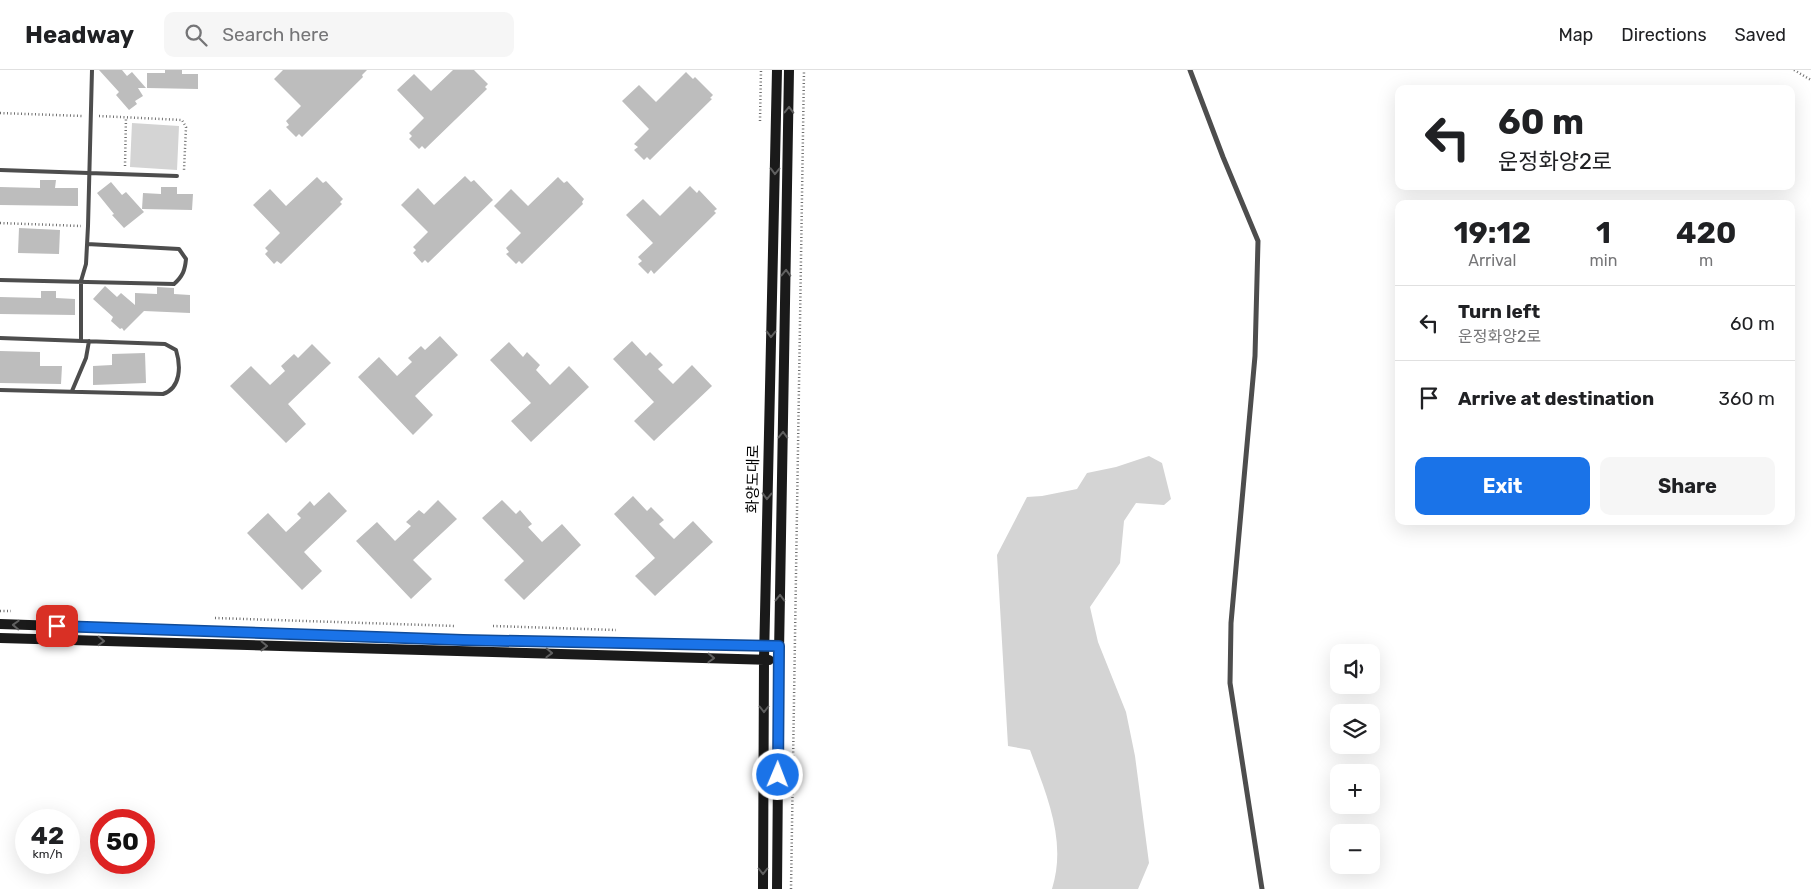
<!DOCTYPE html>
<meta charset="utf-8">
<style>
body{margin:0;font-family:Rubik,"Noto Sans KR",sans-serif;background:#f6f6f6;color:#202124;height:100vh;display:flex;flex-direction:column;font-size:19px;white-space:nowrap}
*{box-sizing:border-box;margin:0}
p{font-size:16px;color:#757577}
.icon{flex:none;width:28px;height:28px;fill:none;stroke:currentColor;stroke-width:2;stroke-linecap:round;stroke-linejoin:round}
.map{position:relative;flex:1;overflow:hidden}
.side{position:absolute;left:1395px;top:130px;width:400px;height:325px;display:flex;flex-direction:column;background:#fff;border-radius:10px;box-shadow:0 5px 20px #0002}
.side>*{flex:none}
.hud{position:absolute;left:1395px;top:15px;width:400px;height:105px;border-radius:10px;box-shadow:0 5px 20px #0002;background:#fff;color:#202124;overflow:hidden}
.buttons{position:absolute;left:1330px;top:574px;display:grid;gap:10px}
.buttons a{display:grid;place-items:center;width:50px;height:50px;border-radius:10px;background:#fff;box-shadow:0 5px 20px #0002;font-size:25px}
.speed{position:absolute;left:15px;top:739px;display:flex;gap:10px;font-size:25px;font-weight:700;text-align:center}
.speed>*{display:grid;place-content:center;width:65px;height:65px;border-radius:50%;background:#fff;box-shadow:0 5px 20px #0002;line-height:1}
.speed small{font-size:12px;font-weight:400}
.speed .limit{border:8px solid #d22;background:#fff;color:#111}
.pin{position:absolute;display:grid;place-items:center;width:42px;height:42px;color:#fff;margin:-21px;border-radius:10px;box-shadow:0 2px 8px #0006}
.me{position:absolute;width:55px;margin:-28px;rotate:1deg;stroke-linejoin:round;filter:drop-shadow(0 0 4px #0008)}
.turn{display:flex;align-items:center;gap:18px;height:105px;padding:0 20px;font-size:22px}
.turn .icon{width:65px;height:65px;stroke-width:2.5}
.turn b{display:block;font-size:35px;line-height:42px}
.eta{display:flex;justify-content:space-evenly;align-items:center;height:85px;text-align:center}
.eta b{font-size:30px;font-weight:700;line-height:35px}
.button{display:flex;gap:10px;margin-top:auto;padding:10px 20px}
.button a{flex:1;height:58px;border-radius:10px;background:#1a73e8;color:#fff;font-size:20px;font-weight:700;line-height:58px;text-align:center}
.button a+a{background:#f6f6f6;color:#202124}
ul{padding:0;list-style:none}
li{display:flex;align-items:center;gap:15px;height:75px;padding:0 20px;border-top:1px solid #e0e0e0}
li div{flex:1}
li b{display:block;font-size:19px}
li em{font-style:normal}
header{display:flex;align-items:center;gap:30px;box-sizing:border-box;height:70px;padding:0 25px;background:#fff;border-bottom:1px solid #e0e0e0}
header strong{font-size:24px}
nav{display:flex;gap:28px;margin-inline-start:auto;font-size:18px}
.search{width:350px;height:45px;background:#f6f6f6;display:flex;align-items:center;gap:12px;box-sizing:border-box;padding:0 18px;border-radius:10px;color:#757577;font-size:19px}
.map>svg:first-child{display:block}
.green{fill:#d4d4d4}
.building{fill:#bdbdbd}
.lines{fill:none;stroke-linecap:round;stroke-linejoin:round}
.path{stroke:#6f6f6f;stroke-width:2.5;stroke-dasharray:1 2.5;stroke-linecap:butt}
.lane{stroke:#4d4d4d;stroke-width:4}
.street{stroke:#4d4d4d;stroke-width:5}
.secondary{stroke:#1a1a1a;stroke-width:10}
.oneway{stroke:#5f5f5f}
.route-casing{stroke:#114b97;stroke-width:12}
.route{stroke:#1a73e8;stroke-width:9}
.labels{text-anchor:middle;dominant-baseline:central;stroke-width:4.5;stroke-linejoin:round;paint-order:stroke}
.street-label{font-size:15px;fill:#000;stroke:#fff}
</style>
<header>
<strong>Headway</strong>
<div class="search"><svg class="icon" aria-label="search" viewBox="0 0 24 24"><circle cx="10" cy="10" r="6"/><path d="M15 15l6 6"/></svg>Search here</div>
<nav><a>Map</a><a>Directions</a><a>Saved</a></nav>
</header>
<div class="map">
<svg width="1811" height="819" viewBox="0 0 1811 819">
<rect width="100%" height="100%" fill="#fff"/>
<path class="green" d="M132,53L179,56L177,100L130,97Z
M1149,386L1162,393L1171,429L1164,435L1136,433L1124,451L1120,493L1090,537L1098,572L1126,642L1135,686L1149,793L1138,819H1052C1067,771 1047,726 1030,680L1008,676L997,485L1027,427L1042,426L1077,419L1087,403L1116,397Z"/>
<path class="building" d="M99,0H122L127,6L132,2L146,18H138L143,26L135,31L137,34L129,40L116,25L119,22Z
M165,0H182V4H198V19L147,18V3H165Z
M283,0H367L362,5L363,7L302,67L299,64L296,67L286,57L289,55L286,51L301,36L274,9Z
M453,0H474L488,14L485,17L487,19L425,79L422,76L419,79L409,69L412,66L409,63L424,48L397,20L414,4L431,21Z
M686,2L693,9L695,7L713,25L710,28L712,29L650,90L647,87L644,90L634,80L638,77L634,74L649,59L622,31L639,15L656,32Z
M465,106L471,112L474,110L493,130L428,193L425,190L422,193L413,183L416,180L413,177L428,162L401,135L418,118L434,135Z
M317,107L323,113L326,111L343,129L340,132L342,134L281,194L277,191L274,194L265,184L268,181L265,178L280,163L253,135L270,119L286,136Z
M558,107L564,113L567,111L584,129L582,132L583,134L522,194L519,191L516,194L506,184L509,182L506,178L521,163L494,136L511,119L528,136Z
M40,110H56L55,118H78V136L0,135V117L40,118Z
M111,112L122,125L126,122L144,142L124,158L112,145L114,144L97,123Z
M690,116L697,123L699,120L717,139L714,141L716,143L654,204L651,200L648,204L638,194L642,191L638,187L653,173L626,145L643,129L660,146Z
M161,117H177V124H193L192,140L142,139L143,123L161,124Z
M19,158L60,160L59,184L18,183Z
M105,216L117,227L121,223L135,235V223L157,224V217L174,218V224L190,225V243L144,241L124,261L122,258L120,259L111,251L113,247L93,229Z
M41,221H56V228L75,229V245L0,244V227L41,228Z
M440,266L458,285L415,326L433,345L413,365L358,307L379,287L397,306L412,292L408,288L421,276L425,280Z
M632,271L646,286L650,282L663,295L658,299L673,314L692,295L712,316L654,371L634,351L654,332L613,289Z
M509,272L523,287L527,282L540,295L536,300L550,315L569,296L589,317L531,372L511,351L531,333L490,290Z
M312,274L331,293L288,334L306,354L286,373L230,316L251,296L270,315L285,301L281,296L294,284L298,288Z
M0,281L40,282V296H62L61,314L0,313Z
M145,283L146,313L93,315V296L112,295V284Z
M329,422L347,441L304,482L322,501L302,520L247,463L268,443L286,462L301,448L297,444L310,431L314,436Z
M633,426L647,441L651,437L664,450L659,454L674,469L693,451L713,472L655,526L635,506L655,488L614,444Z
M438,430L457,449L413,490L432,509L411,529L356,471L377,452L395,471L411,456L406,452L419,440L424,444Z
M502,430L516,444L520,440L532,454L528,457L542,472L562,454L581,475L524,530L504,510L524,491L482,448Z"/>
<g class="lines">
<path class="path" d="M1794,0L1811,10
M0,43L83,46
M99,46L182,50L186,57L184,100
M760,51L761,0
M125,96L126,47
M0,153L81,156
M0,541H11
M215,548L456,556
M493,556L616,560
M791,819L804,0"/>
<path class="lane" d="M0,100L177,106
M0,210L174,214C183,206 185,200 186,189L179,179L87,174
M0,268L165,274L176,280C181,296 181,318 163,324L0,320
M81,271V211L86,194L88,156L92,0
M72,321L86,288L89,271"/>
<path class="street" d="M1190,0L1223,87L1258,171L1255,286L1231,553L1230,613L1262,819"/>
<path class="secondary" d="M0,554L463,570L771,576
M0,568L769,590
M763,819L764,590L777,0
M777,819L779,583L789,0"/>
</g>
<defs><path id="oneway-chevron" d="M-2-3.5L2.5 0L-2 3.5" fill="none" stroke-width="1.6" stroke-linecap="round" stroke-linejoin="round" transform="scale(1.25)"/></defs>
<g class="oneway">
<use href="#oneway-chevron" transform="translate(789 40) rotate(-89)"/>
<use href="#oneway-chevron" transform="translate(775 101) rotate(91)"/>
<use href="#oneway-chevron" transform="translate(786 203) rotate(-89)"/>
<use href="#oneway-chevron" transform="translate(771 264) rotate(91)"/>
<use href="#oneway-chevron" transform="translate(783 365) rotate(-89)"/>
<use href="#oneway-chevron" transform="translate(767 426) rotate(91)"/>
<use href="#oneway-chevron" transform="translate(780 528) rotate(-89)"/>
<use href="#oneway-chevron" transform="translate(16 555) rotate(-178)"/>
<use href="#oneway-chevron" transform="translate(101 571) rotate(2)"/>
<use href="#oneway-chevron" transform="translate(264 576) rotate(1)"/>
<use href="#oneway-chevron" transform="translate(549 583) rotate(2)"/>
<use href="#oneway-chevron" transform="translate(711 588) rotate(2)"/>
<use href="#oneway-chevron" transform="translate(764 639) rotate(90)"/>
<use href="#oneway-chevron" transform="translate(763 801) rotate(90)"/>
</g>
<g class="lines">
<defs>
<path id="route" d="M57,556L463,570L779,576L778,705"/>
</defs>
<use href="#route" class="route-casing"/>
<use href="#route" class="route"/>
</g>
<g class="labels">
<g class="street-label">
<text transform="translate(753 409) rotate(-89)">화양도대로</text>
</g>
</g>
</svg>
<div class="buttons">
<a><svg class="icon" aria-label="sound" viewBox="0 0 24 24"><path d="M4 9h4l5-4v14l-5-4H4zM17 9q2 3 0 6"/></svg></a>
<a><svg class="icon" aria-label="layers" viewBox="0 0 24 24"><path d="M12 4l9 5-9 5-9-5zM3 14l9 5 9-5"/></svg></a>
<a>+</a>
<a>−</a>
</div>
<div class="speed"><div>42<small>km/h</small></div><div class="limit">50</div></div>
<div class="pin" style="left:57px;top:556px;background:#d93025"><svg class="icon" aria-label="arrive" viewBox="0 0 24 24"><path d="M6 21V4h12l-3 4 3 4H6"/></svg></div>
<svg class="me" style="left:778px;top:705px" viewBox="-20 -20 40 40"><circle r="17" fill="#1a73e8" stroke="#fff" stroke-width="3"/><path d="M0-11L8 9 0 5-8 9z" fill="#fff"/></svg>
<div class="hud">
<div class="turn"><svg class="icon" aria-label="left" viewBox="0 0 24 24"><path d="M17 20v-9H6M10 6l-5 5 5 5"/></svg><div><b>60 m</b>운정화양2로</div></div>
</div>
<section class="side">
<div class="eta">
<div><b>19:12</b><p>Arrival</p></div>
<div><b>1</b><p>min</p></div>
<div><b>420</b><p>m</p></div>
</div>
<ul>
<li><svg class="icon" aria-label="left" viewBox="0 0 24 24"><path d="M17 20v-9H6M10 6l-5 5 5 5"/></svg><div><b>Turn left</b><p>운정화양2로</p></div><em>60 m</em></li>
<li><svg class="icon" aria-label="arrive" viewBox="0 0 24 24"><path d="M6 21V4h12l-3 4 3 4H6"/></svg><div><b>Arrive at destination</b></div><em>360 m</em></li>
</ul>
<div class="button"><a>Exit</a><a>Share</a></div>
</section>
</div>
